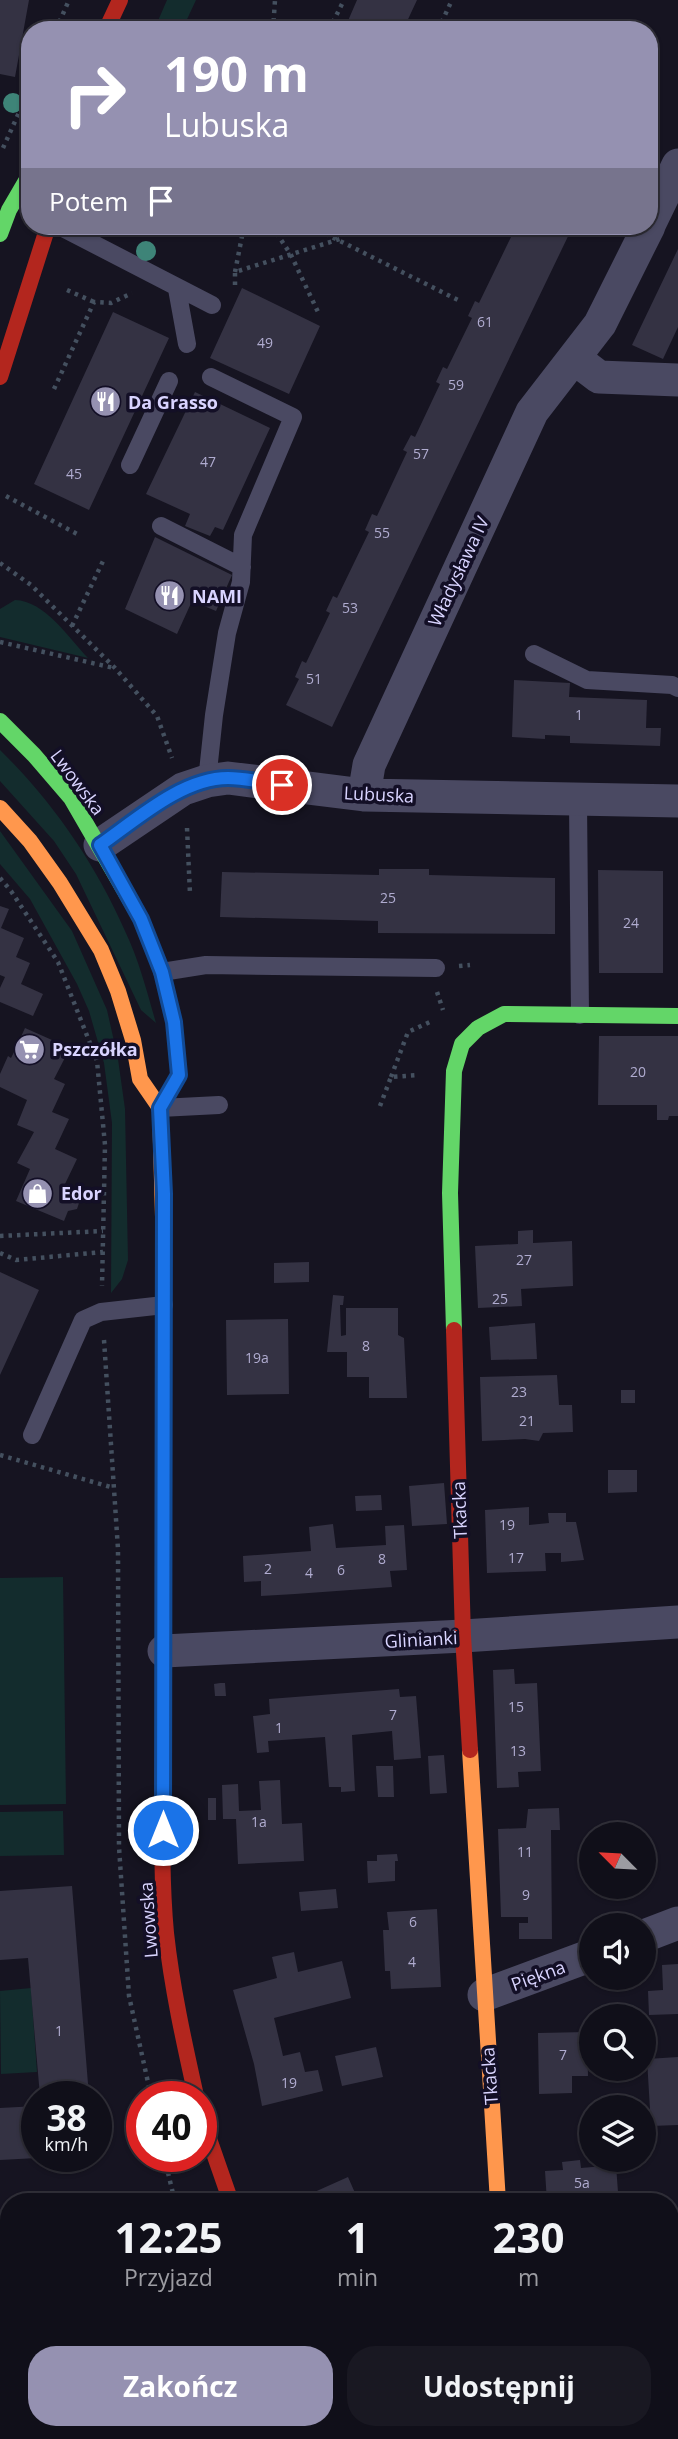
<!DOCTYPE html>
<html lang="pl">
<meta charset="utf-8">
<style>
body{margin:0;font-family:"Open Sans",sans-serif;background:#191822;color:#f1f3f6;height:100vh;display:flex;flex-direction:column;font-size:26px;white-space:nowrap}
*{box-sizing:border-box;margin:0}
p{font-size:23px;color:#9c9ca2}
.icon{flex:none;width:38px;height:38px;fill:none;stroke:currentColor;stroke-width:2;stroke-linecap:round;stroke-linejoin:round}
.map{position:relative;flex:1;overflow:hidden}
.panel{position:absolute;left:0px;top:2193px;width:679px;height:247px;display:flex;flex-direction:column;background:#100f19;border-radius:28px 28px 0 0;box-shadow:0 2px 5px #0004,0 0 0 2px #302f38}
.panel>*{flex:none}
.banner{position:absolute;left:21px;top:21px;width:637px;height:214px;border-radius:28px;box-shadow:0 2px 5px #0004,0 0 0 2px #302f38;background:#9591b1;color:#fff;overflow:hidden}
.needle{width:46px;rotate:294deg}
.tools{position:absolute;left:579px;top:1822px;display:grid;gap:14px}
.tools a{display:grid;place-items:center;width:77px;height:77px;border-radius:50%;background:#100f19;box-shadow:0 2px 5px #0004,0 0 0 2px #302f38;font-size:35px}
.speed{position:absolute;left:21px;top:2081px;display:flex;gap:14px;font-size:35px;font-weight:700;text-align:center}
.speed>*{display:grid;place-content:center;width:91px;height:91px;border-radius:50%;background:#100f19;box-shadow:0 2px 5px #0004,0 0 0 2px #302f38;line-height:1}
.speed small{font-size:18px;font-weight:400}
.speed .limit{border:10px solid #d22;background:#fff;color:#111}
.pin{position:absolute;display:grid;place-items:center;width:60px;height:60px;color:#fff;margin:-30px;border:4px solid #fff;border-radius:50%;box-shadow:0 2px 7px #0007}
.me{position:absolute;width:77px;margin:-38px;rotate:0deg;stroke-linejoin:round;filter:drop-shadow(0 0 5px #0008)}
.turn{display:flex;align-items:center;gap:24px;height:147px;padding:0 28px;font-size:32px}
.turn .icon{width:91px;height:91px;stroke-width:2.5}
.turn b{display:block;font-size:49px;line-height:60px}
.then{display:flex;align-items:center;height:66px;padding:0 28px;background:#0003;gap:14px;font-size:26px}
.eta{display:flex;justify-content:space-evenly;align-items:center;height:119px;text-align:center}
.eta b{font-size:42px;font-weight:700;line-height:49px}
.button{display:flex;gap:14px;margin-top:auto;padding:14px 28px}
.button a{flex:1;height:80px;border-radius:28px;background:#9591b1;color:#fff;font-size:28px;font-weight:700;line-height:80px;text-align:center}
.button a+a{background:#191822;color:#f1f3f6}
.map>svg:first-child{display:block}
.green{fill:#132c2d}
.building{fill:#343243}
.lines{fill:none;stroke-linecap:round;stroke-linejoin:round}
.path{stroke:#44505f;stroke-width:4.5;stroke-dasharray:3.5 5;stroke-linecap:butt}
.lane{stroke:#4a4962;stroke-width:18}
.street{stroke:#4a4962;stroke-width:33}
.fast{stroke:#63d668;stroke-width:16}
.slow{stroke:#ff974d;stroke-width:16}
.jam{stroke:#b3261e;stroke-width:16}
.tree{fill:#3e8478}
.route-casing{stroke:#114b97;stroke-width:18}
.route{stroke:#1a73e8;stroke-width:12}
.labels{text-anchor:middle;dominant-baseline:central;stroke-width:7;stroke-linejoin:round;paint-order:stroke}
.number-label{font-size:14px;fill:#b0acd0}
.poi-label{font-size:18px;font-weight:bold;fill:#d9d4ff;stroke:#130f26;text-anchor:start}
.street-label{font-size:18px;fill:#d9d4ff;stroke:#130f26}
</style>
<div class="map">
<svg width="678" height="2439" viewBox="0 0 678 2439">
<rect width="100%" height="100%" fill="#161421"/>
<path class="green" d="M167,0H196L182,30H154Z
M15,600C45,601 68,637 88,658L0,637V609Z
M0,750C53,802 95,863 125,931C139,960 147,992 156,1023L141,1010L76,874L54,841L0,781Z
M0,831L72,931L107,1010L118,1059L125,1109L128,1260L122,1279L111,1293L112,1123L104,1063L89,1011L77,984L30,899L0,864Z
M63,1577L66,1804L0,1805V1578Z
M63,1811L64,1855L0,1856V1812Z
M31,1988L37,2072L1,2074L0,1991Z"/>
<path class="building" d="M0,0H29L15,77L0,74Z
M357,0H417L403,30H344Z
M511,226H573L332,727L286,705L299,679L295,677L302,661L306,663L330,613L326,611L333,596L337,598L369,532L365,530L372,514L377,516L407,452L403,450L411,435L415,437L440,384L436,382L443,367L447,369L472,318L468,316L475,301L479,303L511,237L507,235Z
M678,249V327L663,359L632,345Z
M242,288L320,326L289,394L210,358Z
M113,312L169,338L89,510L34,484Z
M195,392L270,428L223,530L215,527L210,536L185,526L190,514L146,494Z
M155,537L232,575L216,611L192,601L177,634L125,609Z
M514,680L570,683L569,697L647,700L646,728H661L660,746L570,743V736L545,735V739L512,737Z
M379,869H429V875L555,878V934L378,933V921L220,917L222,872L379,875Z
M598,870L663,871V973H599Z
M0,906L9,909L1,928L24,938L16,957L30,963L21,984L43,994L33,1016L0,1002V988L5,977L0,975Z
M25,1028L70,1048L54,1079L65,1084L52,1112L69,1119L55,1149L77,1159L65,1184L77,1189L75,1192L80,1200L77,1209L68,1211L64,1221L16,1201L30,1169L17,1163L34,1132L17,1125L27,1100L0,1087V1074L8,1056L11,1058L14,1052Z
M599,1036H678V1116H669L668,1120H657V1105H598Z
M533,1230V1243L572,1241L573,1286L521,1289L522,1306L478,1308L475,1246L518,1244V1231Z
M309,1262V1282L274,1283V1263Z
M0,1272L39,1290L0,1375Z
M333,1295L344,1296L343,1305H340L341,1336L346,1335V1308H398V1335L404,1338L407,1398H369V1377H347V1352H327Z
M288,1319L289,1394L227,1395L226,1320Z
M535,1323L537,1359L491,1360L489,1327Z
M557,1375L559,1405H572L573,1432L543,1433L539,1441L525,1439L482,1441L480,1377Z
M621,1390H635V1403H621Z
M608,1470H637V1492L608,1493Z
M444,1483L447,1524L412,1526L409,1486Z
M381,1495L382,1510L356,1511L355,1496Z
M529,1507V1525L549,1523L548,1513H566V1522H576L584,1560L561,1562V1553H545L546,1571L487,1573L485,1510Z
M333,1524L336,1548L386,1545L385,1526L404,1525L407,1570L390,1571L392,1587L295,1594L261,1596V1581L244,1582L243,1556L311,1551L309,1527Z
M514,1669L515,1684L537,1683L541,1771L518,1772L519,1787L497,1788L493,1670Z
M220,1683H225L226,1696H215L214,1684Z
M399,1689L400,1697L416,1696L421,1758L394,1760L392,1731L352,1735L355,1791L341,1792V1787H329L325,1737L268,1741L269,1752L257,1753L253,1716L270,1714L269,1699Z
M444,1755L447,1793L430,1794L428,1756Z
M376,1766H393L394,1797H378Z
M280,1780L282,1824L302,1823L304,1861L238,1864L236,1819H223L222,1785L238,1784L239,1811L261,1810L259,1781Z
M208,1798H216V1820H208Z
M559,1808L560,1830H551L552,1939H519V1923H528V1917H501L498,1829L526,1828L528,1809Z
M397,1854L398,1861H395V1881L368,1883L367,1861H377V1855Z
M72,1886L89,2096H40L28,1958L0,1960V1891Z
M336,1889L338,1908L301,1911L299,1892Z
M437,1909L441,1987L391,1989L390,1971H385L383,1930H389L387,1912Z
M294,1952L298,1972L342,1961L351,1998L274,2018L283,2056L300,2052L305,2072L318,2070L323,2091L262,2106L254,2064L233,1990L277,1978L272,1957Z
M678,1964V2014L649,2015L648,1991L663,1990L662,1965Z
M587,2032L588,2076H572V2093L539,2094L538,2033Z
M376,2047L383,2077L342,2086L335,2056Z
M678,2057V2125L651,2126L647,2059Z
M37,2106V2158L0,2160V2108Z
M580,2160L581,2168L616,2165L618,2192L603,2194V2202H547L545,2171L563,2170L562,2162Z
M348,2177L359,2202H311L310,2194Z
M0,2357H9V2416H0Z
M203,2431H251L232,2439H207Z
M599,2431H635V2439H575V2434L599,2435Z"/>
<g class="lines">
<path class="path" d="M56,30L69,0
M273,30L275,0
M329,30L344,0
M438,30L452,0
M3,148L30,88
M272,226L291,255L318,312
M310,226L460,301
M235,272L244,226
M235,285V272L340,239L347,226
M67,290L94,302
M54,389L94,302L111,303L132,293
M6,496L79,535
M0,563L31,585L115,668L157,716L172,758
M72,626L104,559
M0,642L114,668
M187,828L190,894
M0,878L11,891L58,962L97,1061L105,1145L102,1286
M459,966L470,965
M437,992L443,1010
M391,1077L408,1032L432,1021
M380,1106L391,1077L418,1075
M0,1236L103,1231
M0,1253L16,1260L103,1252
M104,1340L118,1549L119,1847L129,1996L151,2096
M0,1455L114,1488
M164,2156L175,2202
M0,2425L9,2424
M196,2431L200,2439
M278,2431L282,2439
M99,2439L100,2431"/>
<path class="lane" d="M59,226L212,305
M177,289L187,344
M130,465L169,381
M161,526L242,567
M534,654L587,680L672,685L678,688
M207,781L214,715L227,633L241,582L243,535L293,417L211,377
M578,801L580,1015
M162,972L206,965L436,968
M160,1108L219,1105
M32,1435L83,1320L101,1312L164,1305"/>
<path class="street" d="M649,225L678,165
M574,358L599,377L678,380
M364,795L369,765L532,412L600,324L649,226
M100,845L183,789L207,781L228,778L364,795L678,801
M164,1651L463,1636L678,1622
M644,1936L678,1923
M484,1995L592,1955
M0,2284H9
M525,2431L526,2439"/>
<path class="fast" d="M0,234L9,210L30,174
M0,721L34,755L71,798L141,919L162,972L167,992
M454,1330L450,1193L454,1071L462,1044L478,1028L504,1014L678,1016
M163,1735L164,1253
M331,2431L335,2439"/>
<path class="slow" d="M0,808L30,841L60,883L101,950L118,991L133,1040L140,1079L160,1108L164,1253
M160,1108L179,1075L174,1022L167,992
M470,1750L498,2202"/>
<path class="jam" d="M106,30L120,0
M0,377L48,226
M454,1330L463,1636L470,1750
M163,1735C163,1801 160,1868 166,1933C172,1988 184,2042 196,2096
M201,2116L231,2202"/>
</g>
<g class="tree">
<circle cx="13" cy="103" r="10"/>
<circle cx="146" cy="251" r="10"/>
</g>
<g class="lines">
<defs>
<path id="route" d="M163,1830L164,1194L160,1108L179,1075L174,1022L162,972L141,919L100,845C136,820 182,778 228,778C246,778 265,783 282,785"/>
</defs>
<use href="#route" class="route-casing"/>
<use href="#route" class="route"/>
</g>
<defs>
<symbol id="restaurant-disc" viewBox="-11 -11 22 22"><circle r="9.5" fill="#9591b1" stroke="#130f26"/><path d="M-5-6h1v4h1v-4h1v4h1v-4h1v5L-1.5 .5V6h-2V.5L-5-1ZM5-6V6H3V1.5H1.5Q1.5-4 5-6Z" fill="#fff"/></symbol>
<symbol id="supermarket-disc" viewBox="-11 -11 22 22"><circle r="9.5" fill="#9591b1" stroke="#130f26"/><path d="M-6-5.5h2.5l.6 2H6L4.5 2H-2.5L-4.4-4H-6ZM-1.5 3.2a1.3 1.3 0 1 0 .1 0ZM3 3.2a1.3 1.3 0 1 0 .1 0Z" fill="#fff"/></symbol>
<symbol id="shop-disc" viewBox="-11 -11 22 22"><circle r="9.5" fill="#9591b1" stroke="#130f26"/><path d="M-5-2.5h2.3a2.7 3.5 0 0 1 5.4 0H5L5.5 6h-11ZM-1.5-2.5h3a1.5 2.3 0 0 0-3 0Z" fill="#fff"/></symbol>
</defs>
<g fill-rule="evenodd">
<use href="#restaurant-disc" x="88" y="384" width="35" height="35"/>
<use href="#restaurant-disc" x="152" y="578" width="35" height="35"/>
<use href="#supermarket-disc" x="12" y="1032" width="35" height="35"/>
<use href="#shop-disc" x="20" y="1176" width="35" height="35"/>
</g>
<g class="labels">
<g class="number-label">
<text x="485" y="321">61</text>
<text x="265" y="342">49</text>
<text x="456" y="384">59</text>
<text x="421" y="453">57</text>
<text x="208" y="461">47</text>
<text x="74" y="473">45</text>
<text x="382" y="532">55</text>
<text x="350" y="607">53</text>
<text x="314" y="678">51</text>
<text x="579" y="714">1</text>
<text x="388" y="897">25</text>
<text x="631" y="922">24</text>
<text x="638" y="1071">20</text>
<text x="524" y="1259">27</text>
<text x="500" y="1298">25</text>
<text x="366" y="1345">8</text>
<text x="257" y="1357">19a</text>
<text x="519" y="1391">23</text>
<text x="527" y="1420">21</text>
<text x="507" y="1524">19</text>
<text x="516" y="1557">17</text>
<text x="382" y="1558">8</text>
<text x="268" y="1568">2</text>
<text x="341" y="1569">6</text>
<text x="309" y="1572">4</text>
<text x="516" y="1706">15</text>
<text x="393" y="1714">7</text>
<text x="279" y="1727">1</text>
<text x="518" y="1750">13</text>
<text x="259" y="1821">1a</text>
<text x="525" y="1851">11</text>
<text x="526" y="1894">9</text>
<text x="413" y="1921">6</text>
<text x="412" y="1961">4</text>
<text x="59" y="2030">1</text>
<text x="563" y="2054">7</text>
<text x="289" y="2082">19</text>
<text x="582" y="2182">5a</text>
</g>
<g class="poi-label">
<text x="128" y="402">Da Grasso</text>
<text x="192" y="596">NAMI</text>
<text x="52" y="1049">Pszczółka</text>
<text x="61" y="1193">Edor</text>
</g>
<g class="street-label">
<text transform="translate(458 571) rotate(-65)">Władysława IV</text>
<text transform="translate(78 782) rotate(53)">Lwowska</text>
<text transform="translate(379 794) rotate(3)">Lubuska</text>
<text transform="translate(459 1510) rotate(-92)">Tkacka</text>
<text transform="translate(421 1639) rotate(-3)">Glinianki</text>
<text transform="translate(148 1920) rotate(-94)">Lwowska</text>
<text transform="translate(538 1975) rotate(-20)">Piękna</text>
<text transform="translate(489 2076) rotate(-94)">Tkacka</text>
</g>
</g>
</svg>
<div class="tools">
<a><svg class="needle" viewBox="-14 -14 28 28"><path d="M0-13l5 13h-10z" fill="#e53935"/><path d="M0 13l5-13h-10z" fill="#9c9ca2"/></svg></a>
<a><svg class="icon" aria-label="sound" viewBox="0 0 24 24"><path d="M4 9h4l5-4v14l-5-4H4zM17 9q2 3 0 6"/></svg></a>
<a><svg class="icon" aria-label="search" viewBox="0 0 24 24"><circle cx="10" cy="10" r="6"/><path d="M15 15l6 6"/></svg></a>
<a><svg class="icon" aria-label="layers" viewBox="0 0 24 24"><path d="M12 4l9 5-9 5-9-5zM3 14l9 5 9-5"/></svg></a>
</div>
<div class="speed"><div>38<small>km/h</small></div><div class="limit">40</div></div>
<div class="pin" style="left:282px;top:785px;background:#d93025"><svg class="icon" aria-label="arrive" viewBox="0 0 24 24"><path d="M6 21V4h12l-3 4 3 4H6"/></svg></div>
<svg class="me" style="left:163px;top:1830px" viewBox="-20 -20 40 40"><circle r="17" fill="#1a73e8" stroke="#fff" stroke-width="3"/><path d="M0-11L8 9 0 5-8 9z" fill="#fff"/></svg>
<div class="banner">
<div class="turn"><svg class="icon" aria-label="right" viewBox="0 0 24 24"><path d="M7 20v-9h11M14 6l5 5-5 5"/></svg><div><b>190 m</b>Lubuska</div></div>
<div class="then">Potem<svg class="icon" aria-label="arrive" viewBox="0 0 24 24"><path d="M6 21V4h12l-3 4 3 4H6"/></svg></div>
</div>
<section class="panel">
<div class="eta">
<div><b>12:25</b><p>Przyjazd</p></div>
<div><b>1</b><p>min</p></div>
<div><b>230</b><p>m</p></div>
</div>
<div class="button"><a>Zakończ</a><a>Udostępnij</a></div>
</section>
</div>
